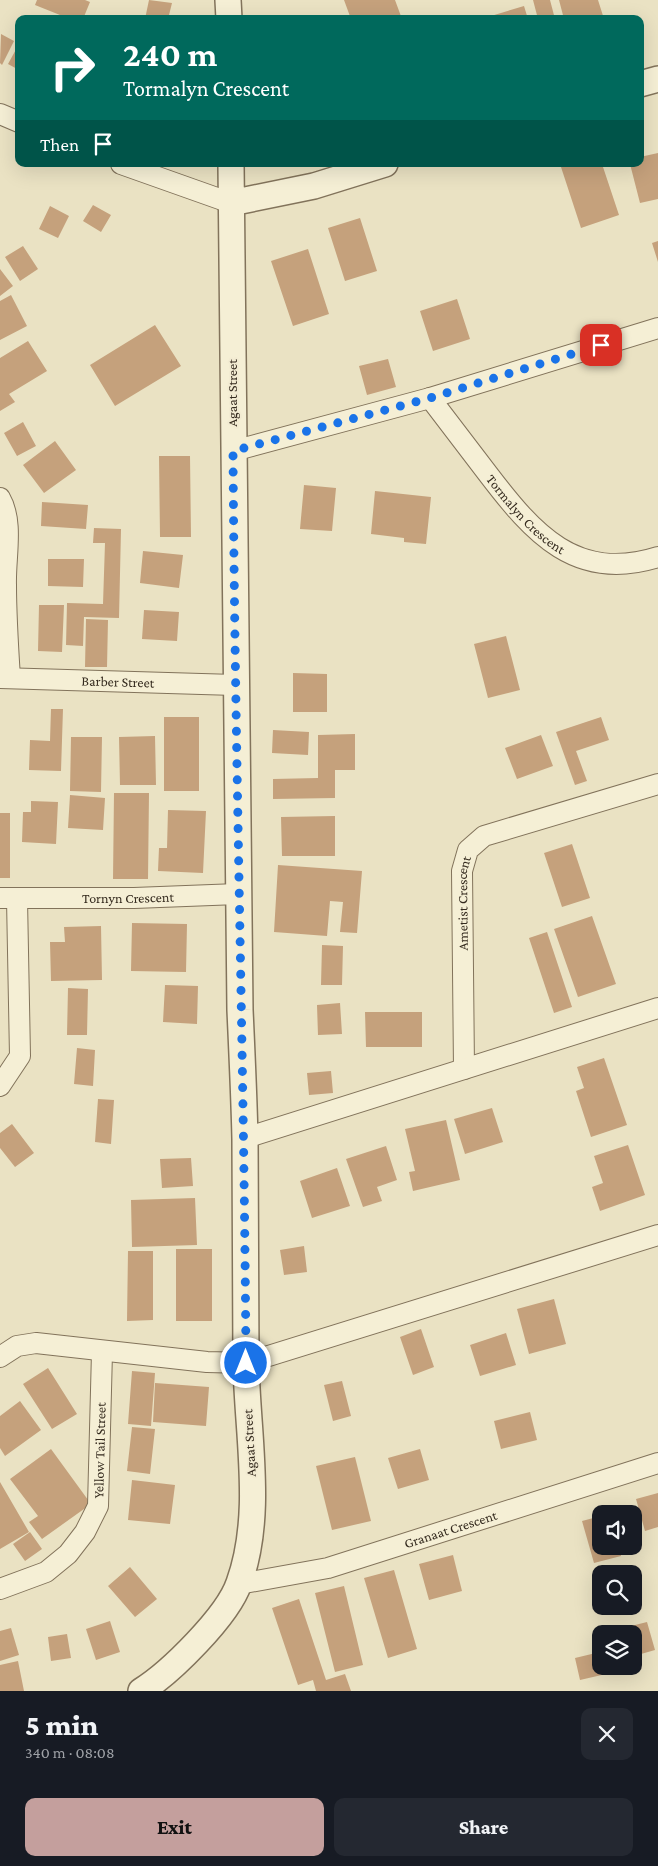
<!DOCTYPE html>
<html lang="en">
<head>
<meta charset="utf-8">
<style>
	body { margin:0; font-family:"Crimson Pro",serif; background:#242831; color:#f1f3f6; height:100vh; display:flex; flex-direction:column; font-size:19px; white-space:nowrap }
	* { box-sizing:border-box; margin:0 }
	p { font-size:16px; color:#9ea1a6 }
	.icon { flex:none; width:28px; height:28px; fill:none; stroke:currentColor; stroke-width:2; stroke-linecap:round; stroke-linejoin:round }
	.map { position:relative; height:1691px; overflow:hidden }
	.panel { display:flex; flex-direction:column; background:#171b24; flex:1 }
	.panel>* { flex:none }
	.top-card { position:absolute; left:15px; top:15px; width:629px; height:152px; border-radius:10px; box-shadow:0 5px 20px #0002; background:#00695c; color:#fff; overflow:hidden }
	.tools { position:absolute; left:592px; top:1505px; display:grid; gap:10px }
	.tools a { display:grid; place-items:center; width:50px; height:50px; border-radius:10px; background:#171b24; box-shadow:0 5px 20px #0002; font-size:25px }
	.pin { position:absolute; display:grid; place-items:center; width:42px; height:42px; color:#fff; margin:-21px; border-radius:10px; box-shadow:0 2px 8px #0006 }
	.me { position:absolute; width:55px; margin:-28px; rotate:0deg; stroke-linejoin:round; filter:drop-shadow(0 0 4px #0008) }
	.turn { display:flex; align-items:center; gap:18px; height:105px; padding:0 25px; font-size:22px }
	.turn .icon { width:65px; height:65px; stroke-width:2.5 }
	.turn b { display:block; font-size:35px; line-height:42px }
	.then { display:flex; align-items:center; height:48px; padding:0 25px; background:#0003; gap:10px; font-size:19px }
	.round { display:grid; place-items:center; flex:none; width:52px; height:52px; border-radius:10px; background:#242831 }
	.overview { display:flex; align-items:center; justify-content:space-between; height:85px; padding:0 25px }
	h1 { font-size:30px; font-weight:800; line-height:38px }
	.primary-button { display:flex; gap:10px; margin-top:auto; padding:10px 25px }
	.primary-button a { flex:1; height:58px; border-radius:10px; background:#c49f9d; color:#111; font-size:20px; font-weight:800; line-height:58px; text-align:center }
	.primary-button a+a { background:#242831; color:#f1f3f6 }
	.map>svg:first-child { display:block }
	.building { fill:#c5a17c }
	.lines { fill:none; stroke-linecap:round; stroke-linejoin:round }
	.minor-casing { stroke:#82735b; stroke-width:22 }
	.tertiary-casing { stroke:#82735b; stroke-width:28 }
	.minor { stroke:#f5efd5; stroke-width:20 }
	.tertiary { stroke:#f5efd5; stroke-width:25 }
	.route { stroke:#1a73e8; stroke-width:9; stroke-dasharray:0 16.2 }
	.labels { text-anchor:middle; stroke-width:4; stroke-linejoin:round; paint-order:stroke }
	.street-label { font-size:14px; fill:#342a1e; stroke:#f2ebd2 }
</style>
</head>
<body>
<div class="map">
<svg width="658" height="1691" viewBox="0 0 658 1691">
	<rect width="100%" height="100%" fill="#eae2c3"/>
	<path class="building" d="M37 0H85L90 2 83 19H70L35 5Z
		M149 0 172 3 168 19H145Z
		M344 0H395L402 19H351Z
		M533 0H550L555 19H538Z
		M559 0H598L604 19H564Z
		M524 6 528 19H492L491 16Z
		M1 34 14 41 2 65 0 63Z
		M19 44V70L8 64Z
		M658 153V199L640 203 630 164H640V157Z
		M560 164H602L619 215 581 228Z
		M93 205 111 215 101 232 83 221Z
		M50 206 69 216 58 238 39 229Z
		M360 218 377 271 345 281 328 228Z
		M658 241V262L652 243Z
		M23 246 38 269 20 281 5 257Z
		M308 249 329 314 293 326 271 261Z
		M0 269 13 286 0 296Z
		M11 295 27 326 0 340V301Z
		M457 299 470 339 433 351 420 311Z
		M155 325 181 366 115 406 90 365Z
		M28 341 47 371 9 394 15 402 0 411V358Z
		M388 359 396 387 367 395 359 366Z
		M23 422 36 446 17 456 4 433Z
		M55 441 76 470 44 493 23 465Z
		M159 456H190L191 537H160Z
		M304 485 336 488 332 531 300 529Z
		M375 491 431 497 426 544 404 542V538L371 534Z
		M42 502 88 505 86 529 41 526Z
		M94 528 121 529 119 618 84 617 83 646 66 645 67 603 103 604 105 543H93Z
		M143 551 183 555 179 588 140 583Z
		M48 559H84L83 587 48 586Z
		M39 605H64L62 652 38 651Z
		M144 610 179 612 177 641 142 639Z
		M86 619 108 620 107 667H85Z
		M506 636 520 690 488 698 474 644Z
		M293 673 327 674V712H293Z
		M51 709H63L61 771 29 770 30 740 50 741Z
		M164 717H199V791H164Z
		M601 717 609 740 576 751 587 781 575 785 556 732Z
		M273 730 309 732 308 755 272 753Z
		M355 734V770H335V798L273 799V779L318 778V735Z
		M541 735 553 766 517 779 505 748Z
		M155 736 156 785H120L119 737Z
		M71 737H102L101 792 70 791Z
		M114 793H149L148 879H113Z
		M70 795 105 798 103 830 68 828Z
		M31 801 58 802 56 844 22 842 23 812H31Z
		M168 810 206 811 203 873 158 871 159 848H167Z
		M0 813H10V878H0Z
		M335 816V856H282L281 817Z
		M572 844 590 898 562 907 544 853Z
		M278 865 362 871 357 933 340 932 343 902 330 901 327 936 274 932Z
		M592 916 616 984 578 997 554 929Z
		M132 923 187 924 186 972 131 971Z
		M101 926 102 980 51 981 50 942H65L64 927Z
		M547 932 572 1007 554 1013 529 938Z
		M322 945 343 946 342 985H321Z
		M165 985 198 986 197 1024 163 1022Z
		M68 988 88 989 87 1035H67Z
		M340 1003 342 1034 318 1035 317 1005Z
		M365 1012H422V1047H366Z
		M77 1048 95 1050 93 1086 74 1084Z
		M604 1058 627 1125 591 1137 576 1091 584 1088 577 1067Z
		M331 1071 333 1093 309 1095 307 1073Z
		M98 1099 114 1100 111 1144 95 1142Z
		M492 1108 503 1142 465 1154 454 1119Z
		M446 1120 460 1180 413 1191 409 1172 415 1171 405 1129Z
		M12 1124 34 1153 15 1167 0 1148V1133Z
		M628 1145 645 1195 600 1211 592 1187 603 1183 594 1156Z
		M386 1146 397 1180 377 1187 382 1201 363 1207 346 1159Z
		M191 1158 193 1186 162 1188 160 1159Z
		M337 1168 350 1206 312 1218 300 1181Z
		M195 1198 197 1245 132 1247 131 1200Z
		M304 1246 307 1272 284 1275 280 1250Z
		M176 1249H212V1321H176Z
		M128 1251H153V1320L127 1321Z
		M554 1299 566 1344 529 1354 517 1309Z
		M421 1329 434 1367 413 1375 400 1337Z
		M506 1333 516 1365 480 1376 470 1345Z
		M48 1368 77 1414 52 1429 23 1384Z
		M132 1371 155 1373 151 1426 128 1424Z
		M342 1381 351 1416 333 1421 324 1385Z
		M155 1383 209 1387 206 1426 153 1422Z
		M20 1401 41 1430 5 1456 0 1448V1416Z
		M530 1412 537 1440 501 1449 494 1421Z
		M132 1427 155 1429 150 1474 127 1471Z
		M51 1449 91 1504 42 1539 29 1522 38 1516 10 1479Z
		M420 1449 429 1480 398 1489 388 1458Z
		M355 1457 371 1521 332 1530 316 1466Z
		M132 1480 175 1485 170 1524 128 1520Z
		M0 1482 29 1532 0 1549Z
		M658 1493V1527L645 1531 636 1499Z
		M601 1516V1546H619L621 1556 594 1563 582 1521Z
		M30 1532 42 1549 25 1561 13 1544Z
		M453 1555 462 1591 429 1600 419 1564Z
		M130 1567 157 1599 135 1617 108 1586Z
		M394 1570 417 1649 388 1658 364 1578Z
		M344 1586 363 1665 335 1672 315 1593Z
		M299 1599 326 1680 345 1674 351 1691H316L313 1680 298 1685 272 1608Z
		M110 1621 120 1652 96 1660 86 1629Z
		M647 1622 655 1650 634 1656V1634H620L619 1629Z
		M11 1628 19 1655 0 1661V1631Z
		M67 1634 71 1658 51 1661 48 1637Z
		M600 1652 601 1666H604L606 1674 580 1680 575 1658Z
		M18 1661 24 1691H0V1665Z"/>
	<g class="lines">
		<defs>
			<g id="minor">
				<path d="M0 114 19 122"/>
				<path d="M121 164 231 203"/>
				<path id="s1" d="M430 398C449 423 469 449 488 474 533 533 576 583 658 557"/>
				<path d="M233 451 430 398 658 328"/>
				<path d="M0 498C14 522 5 558 6 585 6 616 8 647 10 678"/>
				<path id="s2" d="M0 678 235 685"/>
				<path id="s3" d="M0 898H134L238 894"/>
				<path id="s4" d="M464 1069 462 871 468 850 484 836 658 784"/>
				<path d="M0 1086 20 1056 17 899"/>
				<path d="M245 1138 658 1008"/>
				<path d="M0 1357 17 1346 36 1343 207 1362 246 1363 658 1235"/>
				<path id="s5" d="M239 1584 328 1568 658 1463"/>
				<path id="s6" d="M0 1589 46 1572 68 1554 85 1532 98 1506 102 1352"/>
			</g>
			<path id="tertiary" d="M228 0 229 19
				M640 84 658 79
				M231 203 314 186 385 164
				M141 1691C170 1673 228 1616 239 1583 264 1514 247 1434 246 1362 245 1288 246 1213 245 1139 244 1096 242 1053 240 1010L231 164"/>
		</defs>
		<use href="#minor" class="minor-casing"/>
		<use href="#tertiary" class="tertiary-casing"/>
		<use href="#minor" class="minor"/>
		<use href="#tertiary" class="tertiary"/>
	</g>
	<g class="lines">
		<path class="route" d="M246 1363C244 1059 235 755 233 451L430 398 601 345"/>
	</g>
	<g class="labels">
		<g class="street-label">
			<text transform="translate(232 393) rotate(-90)" y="5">Agaat Street</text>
			<text dy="5" stroke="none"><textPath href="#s1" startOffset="151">Tormalyn Crescent</textPath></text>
			<text dy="5" stroke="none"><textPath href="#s2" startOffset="118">Barber Street</textPath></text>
			<text dy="5" stroke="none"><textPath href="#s3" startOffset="128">Tornyn Crescent</textPath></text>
			<text dy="5" stroke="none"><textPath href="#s4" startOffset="166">Ametist Crescent</textPath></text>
			<text transform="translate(249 1443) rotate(-93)" y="5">Agaat Street</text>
			<text dy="5" stroke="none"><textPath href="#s6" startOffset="190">Yellow Tail Street</textPath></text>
			<text dy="5" stroke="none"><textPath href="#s5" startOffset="219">Granaat Crescent</textPath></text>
		</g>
	</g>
</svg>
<div class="tools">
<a><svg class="icon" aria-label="sound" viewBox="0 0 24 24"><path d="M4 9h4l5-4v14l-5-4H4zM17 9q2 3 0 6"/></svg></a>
<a><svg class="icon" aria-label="search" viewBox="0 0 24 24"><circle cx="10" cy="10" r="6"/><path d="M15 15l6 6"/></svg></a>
<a><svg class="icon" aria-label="layers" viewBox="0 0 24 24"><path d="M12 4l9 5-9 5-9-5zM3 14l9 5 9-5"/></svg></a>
</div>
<div class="pin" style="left:601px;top:345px;background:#d93025"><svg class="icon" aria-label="arrive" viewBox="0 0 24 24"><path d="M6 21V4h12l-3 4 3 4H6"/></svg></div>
<svg class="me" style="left:246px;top:1363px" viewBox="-20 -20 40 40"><circle r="17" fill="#1a73e8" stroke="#fff" stroke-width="3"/><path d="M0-11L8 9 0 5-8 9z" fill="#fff"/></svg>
<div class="top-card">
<div class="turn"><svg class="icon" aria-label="right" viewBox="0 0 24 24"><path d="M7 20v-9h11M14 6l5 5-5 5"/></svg><div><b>240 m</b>Tormalyn Crescent</div></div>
<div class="then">Then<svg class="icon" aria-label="arrive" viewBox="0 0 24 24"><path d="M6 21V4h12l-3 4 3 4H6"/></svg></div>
</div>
</div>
<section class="panel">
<div class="overview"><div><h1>5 min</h1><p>340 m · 08:08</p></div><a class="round"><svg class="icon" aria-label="close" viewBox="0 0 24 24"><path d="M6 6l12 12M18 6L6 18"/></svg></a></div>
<div class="primary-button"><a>Exit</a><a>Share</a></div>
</section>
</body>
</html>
